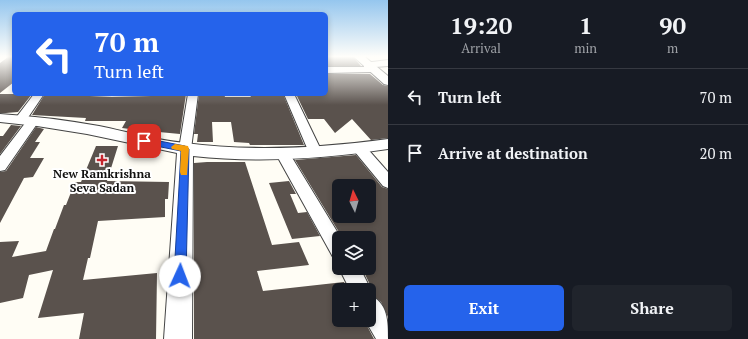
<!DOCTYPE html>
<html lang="en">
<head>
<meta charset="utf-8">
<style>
	body { margin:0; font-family:"PT Serif",serif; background:#20242c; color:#f1f3f6; height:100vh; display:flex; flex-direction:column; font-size:15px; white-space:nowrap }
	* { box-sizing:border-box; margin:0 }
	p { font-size:13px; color:#9ea1a6 }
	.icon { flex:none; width:22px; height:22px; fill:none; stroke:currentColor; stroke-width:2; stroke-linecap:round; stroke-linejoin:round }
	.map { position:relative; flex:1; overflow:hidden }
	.details { display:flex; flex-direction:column; background:#171b24; width:360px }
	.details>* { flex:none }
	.hud { position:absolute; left:12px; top:12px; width:316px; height:84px; border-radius:6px; box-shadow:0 2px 6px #0003; background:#2563eb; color:#fff; overflow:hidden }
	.needle { width:26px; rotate:355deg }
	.fabs { position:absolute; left:332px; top:179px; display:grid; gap:8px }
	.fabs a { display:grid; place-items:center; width:44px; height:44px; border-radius:6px; background:#171b24; box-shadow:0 2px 6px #0003; font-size:20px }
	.pin { position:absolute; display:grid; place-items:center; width:34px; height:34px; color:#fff; margin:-17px; border-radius:8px; box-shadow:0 2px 6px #0006 }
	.me { position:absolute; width:44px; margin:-22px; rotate:2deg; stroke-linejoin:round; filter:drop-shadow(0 0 3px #0008) }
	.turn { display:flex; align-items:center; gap:14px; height:84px; padding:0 16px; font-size:18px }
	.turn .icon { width:52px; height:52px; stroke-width:2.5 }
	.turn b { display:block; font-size:28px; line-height:34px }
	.eta { display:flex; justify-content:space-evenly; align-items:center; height:68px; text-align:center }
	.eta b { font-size:24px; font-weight:600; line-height:28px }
	.button { display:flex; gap:8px; margin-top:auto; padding:8px 16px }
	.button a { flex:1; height:46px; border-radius:6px; background:#2563eb; color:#fff; font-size:16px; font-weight:600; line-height:46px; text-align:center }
	.button a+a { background:#20242c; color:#f1f3f6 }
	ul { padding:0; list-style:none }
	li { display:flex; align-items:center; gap:12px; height:56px; padding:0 16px; border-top:1px solid #363941 }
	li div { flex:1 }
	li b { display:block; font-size:15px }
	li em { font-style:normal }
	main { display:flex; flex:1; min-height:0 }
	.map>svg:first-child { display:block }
	.building { fill:#5a524d; fill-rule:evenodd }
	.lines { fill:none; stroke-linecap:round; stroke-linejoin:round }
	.minor-casing { stroke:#444; stroke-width:2 }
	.tertiary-casing { stroke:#444; stroke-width:2 }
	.minor { fill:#fff; fill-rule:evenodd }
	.tertiary { fill:#fff; fill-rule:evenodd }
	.route { fill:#2563eb; stroke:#184099 }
	.slow { fill:#f59e0b }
	.poi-dot { fill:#c4262e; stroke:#fff; stroke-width:1.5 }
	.labels { text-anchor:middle; stroke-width:4; stroke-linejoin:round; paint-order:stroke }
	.poi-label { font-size:12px; font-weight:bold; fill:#111; stroke:#fff }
</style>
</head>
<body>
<main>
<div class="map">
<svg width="388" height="339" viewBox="0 0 388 339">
	<rect width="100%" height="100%" fill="#fffdf5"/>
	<path class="building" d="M8 57H14V82L0 93V63Z
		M326 57H353L361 66H326Z
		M326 74H370L383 85 388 86V138L371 140 352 119 335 133 324 119H308L296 94H326Z
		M0 94H32L18 112 6 113H0Z
		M45 94 112 97 151 96 152 94H186L180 134 159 132 160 128H138L137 130 122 128 126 121H85L86 118 32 115Z
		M199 94H224L225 97H251L249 94H283L304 145H250L249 143 234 142 231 122H212L213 142H197L198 134H194Z
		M11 125 21 126 0 154V136H3Z
		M36 127 44 129 35 142H40L30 158H44L33 177 24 178 0 223V172L6 171Z
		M96 146H118L107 181 169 182 168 199H165V217L98 221 90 258H88L83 280 157 273 156 339H79L84 313 38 318 53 270 29 275 23 298 0 303V242L19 241 12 257 46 251 54 229H55L64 205H66L75 182H81Z
		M356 155 382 187 388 189V317L381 302 371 294 372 289 362 268H369V232L342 237 295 160ZM339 186H369V216H339Z
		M207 162H245L272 245 299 242 309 265 257 271 263 291 344 282 348 290H339V320H364L374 339H194V163Z
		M289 181 296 194H290L298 213 307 212 320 236 292 239 269 183Z"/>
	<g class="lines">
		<defs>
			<path id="minor" d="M388 60V66L375 67 377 69 373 72 326 73V67H364V63Z
				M34 94H44L25 122H17L15 119Z
				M188 94H198L191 149 190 152 185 154 180 152 179 149Z
				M284 94H294L322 152 320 155 315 157 310 155Z
				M33 117 37 118 39 121 5 170 0 171V156L29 118Z
				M360 144 365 146 388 172V188L383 186 355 152 354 149 355 146Z
				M283 149 288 151 341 238H339V260L333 257 276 154 278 151Z
				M339 268H360L371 290 369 295C388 302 388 322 388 339H376L365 320H369V290H350Z"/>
			<path id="tertiary" d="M354 57H365L388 76V85L384 84Z
				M0 114C33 116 66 120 99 126 128 132 156 140 185 143 253 152 321 148 388 139V149C323 159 258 163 193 156L192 339H164L177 153 87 134 37 126 0 122Z"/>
		</defs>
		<use href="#minor" class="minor-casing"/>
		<use href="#tertiary" class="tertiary-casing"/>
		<use href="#minor" class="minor"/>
		<use href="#tertiary" class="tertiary"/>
	</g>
	<linearGradient id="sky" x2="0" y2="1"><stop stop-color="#95c6ee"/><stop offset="0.54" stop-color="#fffefa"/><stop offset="1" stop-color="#fffefa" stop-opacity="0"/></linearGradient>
	<rect width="388" height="105" fill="url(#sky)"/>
	<path class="route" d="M144 138 185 146 189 149 186 276 185 280 180 282 176 280 174 276 181 151 141 143 140 141Z"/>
	<path class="slow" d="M175 144 188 146 189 149 187 175H181L180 172 181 151 172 149 171 147Z"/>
	<path class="poi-dot" d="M100 154h4v4h4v4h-4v4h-4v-4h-4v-4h4z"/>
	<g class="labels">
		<g class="poi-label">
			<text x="102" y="178">New Ramkrishna<tspan x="102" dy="14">Seva Sadan</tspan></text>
		</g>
	</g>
</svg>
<div class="fabs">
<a><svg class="needle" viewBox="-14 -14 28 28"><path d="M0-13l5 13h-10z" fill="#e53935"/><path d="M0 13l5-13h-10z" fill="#9ea1a6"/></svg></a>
<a><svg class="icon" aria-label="layers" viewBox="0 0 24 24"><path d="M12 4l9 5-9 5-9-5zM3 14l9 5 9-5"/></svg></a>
<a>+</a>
</div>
<div class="pin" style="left:144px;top:141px;background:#d93025"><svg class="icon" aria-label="arrive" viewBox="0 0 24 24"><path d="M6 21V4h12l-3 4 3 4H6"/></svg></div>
<svg class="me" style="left:180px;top:276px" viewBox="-20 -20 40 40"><circle r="19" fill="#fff"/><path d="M0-13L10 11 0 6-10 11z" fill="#2563eb"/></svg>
<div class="hud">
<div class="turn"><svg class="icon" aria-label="left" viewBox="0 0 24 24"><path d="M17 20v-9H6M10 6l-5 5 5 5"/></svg><div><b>70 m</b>Turn left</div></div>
</div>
</div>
<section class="details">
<div class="eta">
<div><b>19:20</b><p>Arrival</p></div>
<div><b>1</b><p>min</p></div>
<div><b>90</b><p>m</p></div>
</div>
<ul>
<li><svg class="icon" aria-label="left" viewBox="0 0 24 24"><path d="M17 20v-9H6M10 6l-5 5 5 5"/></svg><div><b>Turn left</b></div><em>70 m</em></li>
<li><svg class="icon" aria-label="arrive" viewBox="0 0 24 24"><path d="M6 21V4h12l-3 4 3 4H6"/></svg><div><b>Arrive at destination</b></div><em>20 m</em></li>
</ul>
<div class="button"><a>Exit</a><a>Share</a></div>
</section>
</main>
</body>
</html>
